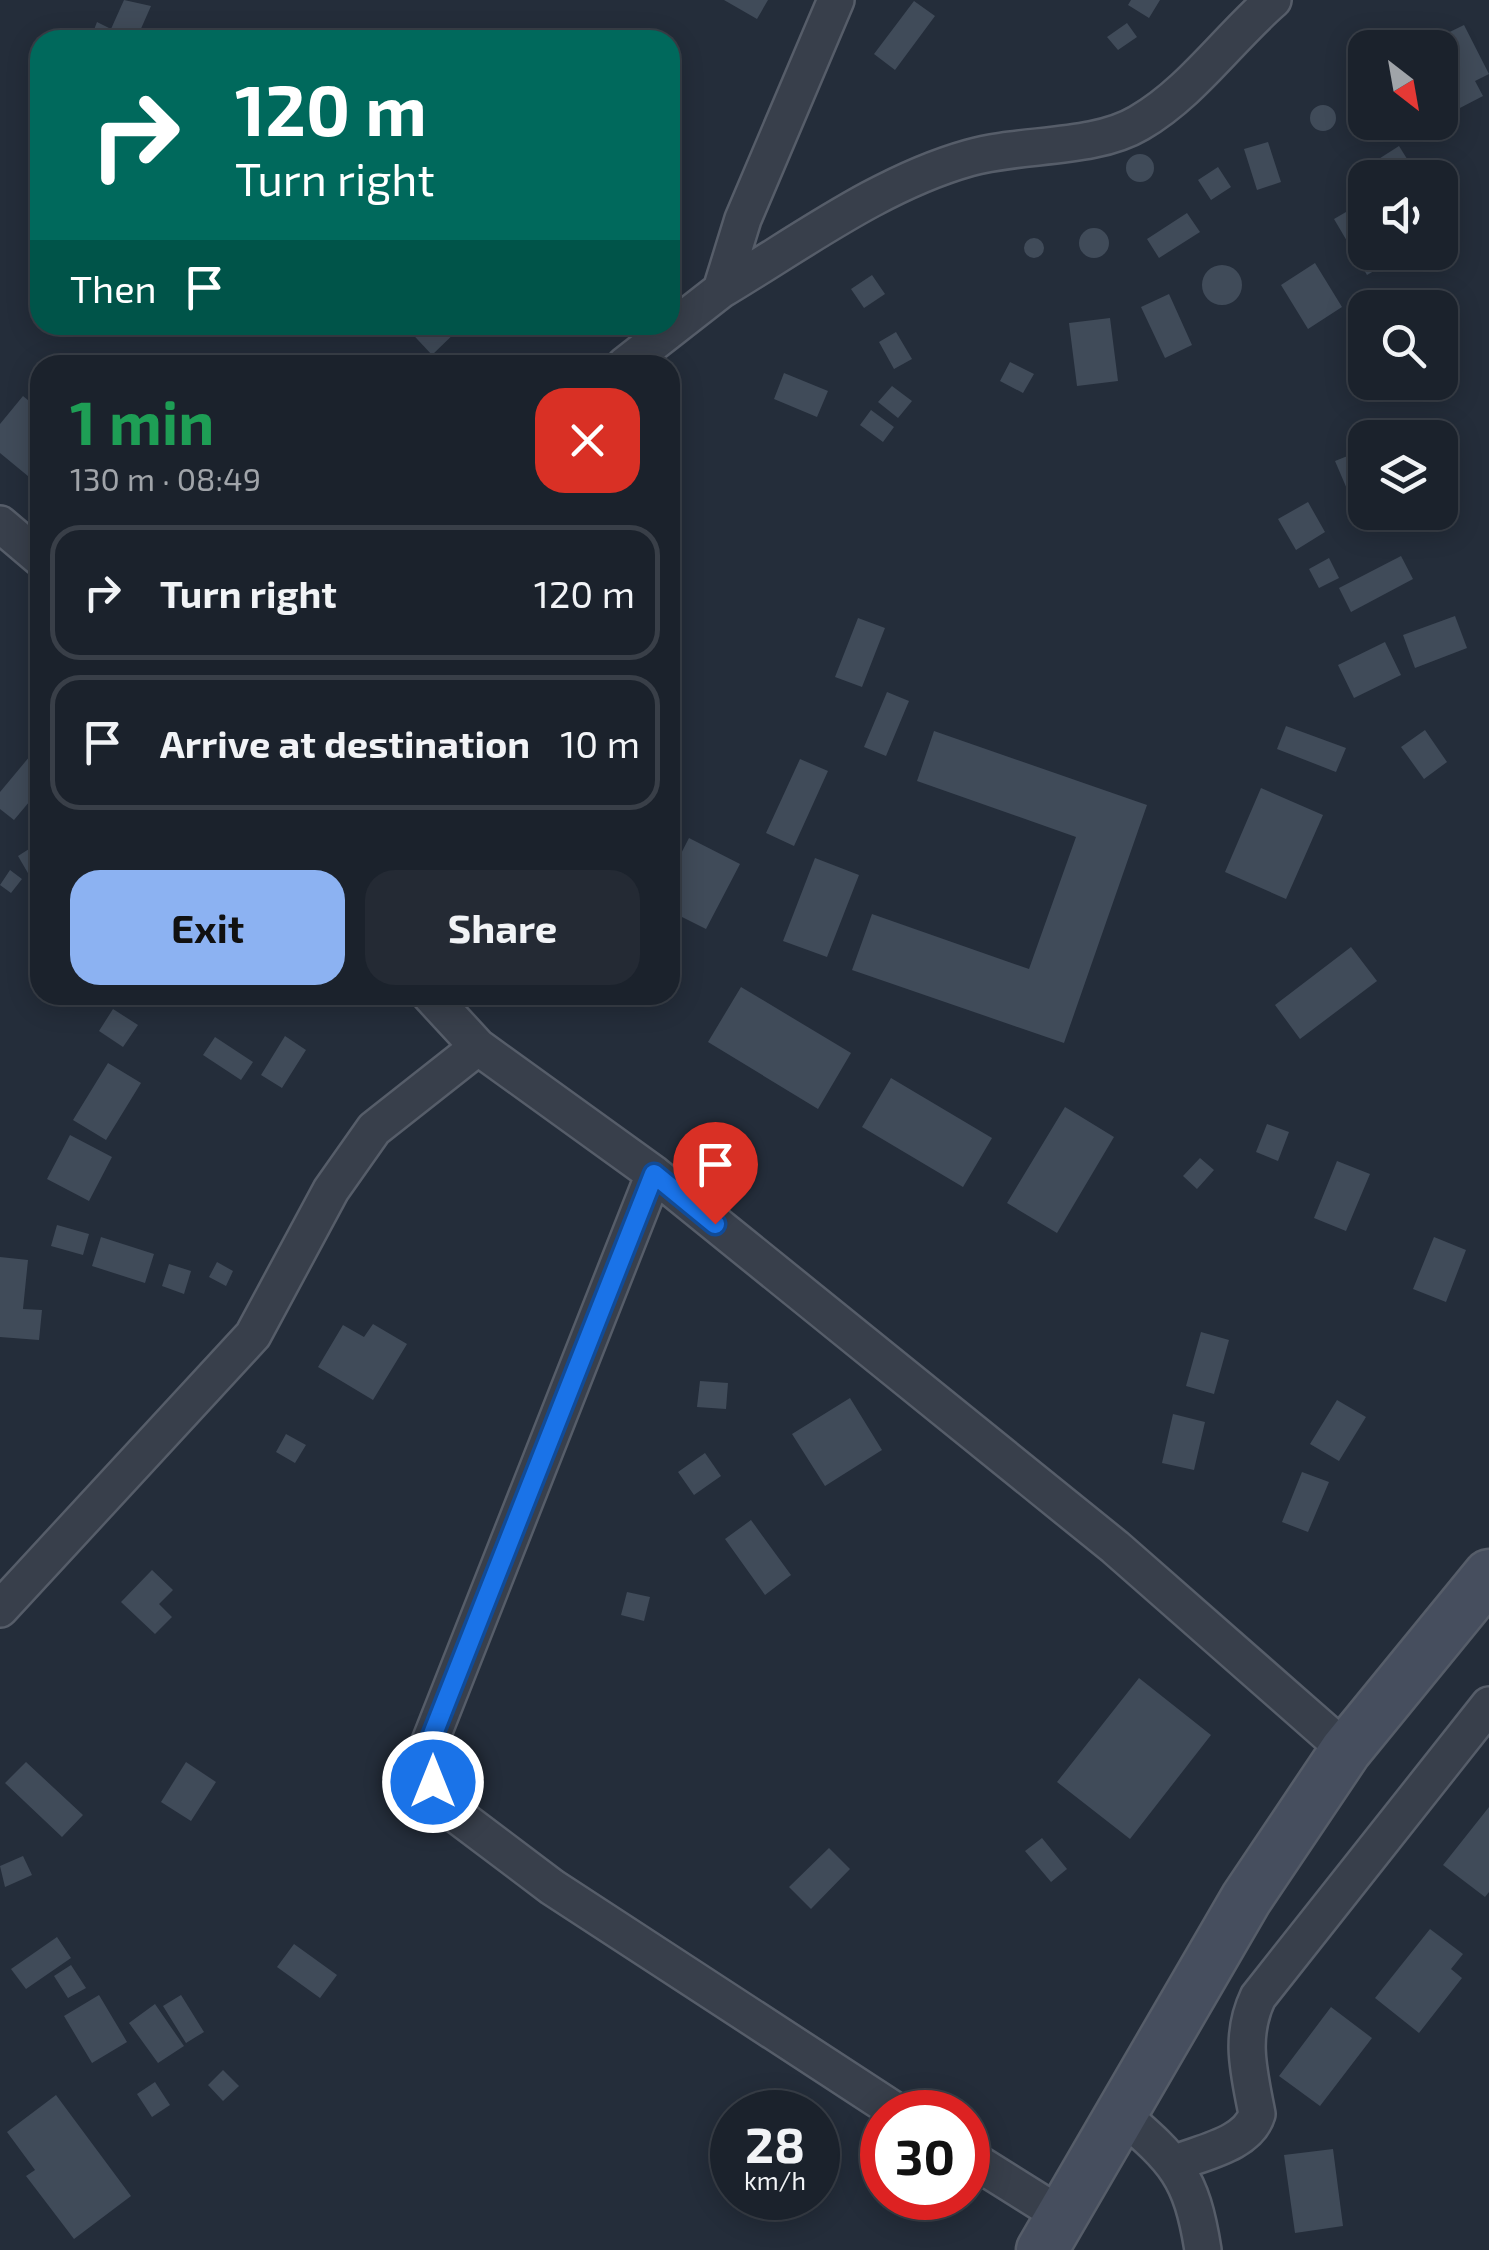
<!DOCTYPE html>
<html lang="en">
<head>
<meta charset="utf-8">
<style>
	body { margin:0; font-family:"Exo 2",sans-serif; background:#242a34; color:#f1f3f6; height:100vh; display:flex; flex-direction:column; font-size:38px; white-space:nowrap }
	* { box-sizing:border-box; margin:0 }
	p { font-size:32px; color:#a0a4a9 }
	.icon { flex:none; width:55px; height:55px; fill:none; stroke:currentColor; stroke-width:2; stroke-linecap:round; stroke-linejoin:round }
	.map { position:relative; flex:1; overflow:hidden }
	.drawer { position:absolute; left:30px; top:355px; width:650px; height:650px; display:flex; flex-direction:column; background:#1b222c; border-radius:30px; box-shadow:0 5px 25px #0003,0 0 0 2px #393f48 }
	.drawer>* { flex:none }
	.guide { position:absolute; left:30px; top:30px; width:650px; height:305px; border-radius:30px; box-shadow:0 5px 25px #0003,0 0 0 2px #393f48; background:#00695c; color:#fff; overflow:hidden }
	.needle { width:65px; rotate:149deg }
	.tools { position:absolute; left:1348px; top:30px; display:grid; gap:20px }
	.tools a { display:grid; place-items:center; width:110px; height:110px; border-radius:20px; background:#1b222c; box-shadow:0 5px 25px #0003,0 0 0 2px #393f48; font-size:50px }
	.speed { position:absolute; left:710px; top:2090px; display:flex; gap:20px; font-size:50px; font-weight:700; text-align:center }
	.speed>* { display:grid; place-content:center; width:130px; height:130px; border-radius:50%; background:#1b222c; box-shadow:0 5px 25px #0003,0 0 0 2px #393f48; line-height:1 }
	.speed small { font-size:25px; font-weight:400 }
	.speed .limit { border:15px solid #d22; background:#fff; color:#111 }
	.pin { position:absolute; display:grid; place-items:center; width:85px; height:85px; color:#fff; margin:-102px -42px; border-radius:50% 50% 50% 0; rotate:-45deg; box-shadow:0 0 10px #0007 }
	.pin .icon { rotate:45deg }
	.me { position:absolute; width:110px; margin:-55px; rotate:0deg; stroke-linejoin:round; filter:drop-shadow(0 0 8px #0008) }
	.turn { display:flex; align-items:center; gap:35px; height:210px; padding:0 40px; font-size:45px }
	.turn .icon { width:130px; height:130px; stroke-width:2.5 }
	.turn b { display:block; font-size:70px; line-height:85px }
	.then { display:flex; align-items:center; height:95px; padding:0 40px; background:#0003; gap:20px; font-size:38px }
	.round { display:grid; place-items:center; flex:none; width:105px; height:105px; border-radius:30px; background:#242a34 }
	.head { display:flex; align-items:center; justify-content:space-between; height:170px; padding:0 40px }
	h1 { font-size:60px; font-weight:700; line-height:75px; color:#1e9e55 }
	.action { display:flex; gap:20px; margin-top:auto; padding:20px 40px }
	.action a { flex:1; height:115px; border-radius:30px; background:#8cb2f2; color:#111; font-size:40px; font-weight:700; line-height:115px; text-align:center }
	.action a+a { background:#242a34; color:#f1f3f6 }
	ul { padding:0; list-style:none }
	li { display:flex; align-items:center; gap:30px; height:135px; margin:0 20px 15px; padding:0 20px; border:5px solid #393f48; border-radius:30px }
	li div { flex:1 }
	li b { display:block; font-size:38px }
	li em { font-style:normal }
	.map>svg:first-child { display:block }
	.building { fill:#404b59 }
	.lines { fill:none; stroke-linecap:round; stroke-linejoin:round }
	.street-casing { stroke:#565d69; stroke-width:40 }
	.secondary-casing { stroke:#565d69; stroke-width:55 }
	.street { stroke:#383f4b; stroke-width:35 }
	.secondary { stroke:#464e5e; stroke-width:50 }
	.route-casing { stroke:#114b97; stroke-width:25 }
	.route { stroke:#1a73e8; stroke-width:18 }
</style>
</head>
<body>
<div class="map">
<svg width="1489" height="2250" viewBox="0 0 1489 2250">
	<rect width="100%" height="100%" fill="#242d3a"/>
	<path class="building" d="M124 0 151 6 136 40H90L97 22 111 29Z
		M724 0H768L757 19Z
		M1131 0H1160L1149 18 1128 5Z
		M914 1 935 16 895 70 874 54Z
		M1127 23 1137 37 1118 50 1107 37Z
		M1464 25 1489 74 1475 81 1483 96 1458 109 1440 73V48L1425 44Z
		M1310 118a13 13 0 1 1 26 0a13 13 0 1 1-26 0Z
		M1268 142 1281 182 1257 190 1244 149Z
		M1399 146 1419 178H1384L1374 162Z
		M1126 168a14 14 0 1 1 28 0a14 14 0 1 1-28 0Z
		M1218 167 1231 187 1211 200 1198 180Z
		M1358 205 1365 216V252H1387L1391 261 1367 275 1334 219Z
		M1187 213 1200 232 1159 258 1147 239Z
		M1079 243a15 15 0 1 1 30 0a15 15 0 1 1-30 0Z
		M1024 248a10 10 0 1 1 20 0a10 10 0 1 1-20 0Z
		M1315 263 1342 307 1308 329 1281 285Z
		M1202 285a20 20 0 1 1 40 0a20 20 0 1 1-40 0Z
		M872 275 885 294 864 308 851 289Z
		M1169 294 1192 345 1165 358 1141 307Z
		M1110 318 1118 381 1077 386 1069 323Z
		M404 325H463L432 355Z
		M896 332 912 359 894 369 879 342Z
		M1010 362 1034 374 1023 393 1000 381Z
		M784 373 828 391 817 417 774 399Z
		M892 386 912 401 898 418 878 402Z
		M23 396 40 410V486L0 453V424Z
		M871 410 894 427 883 442 860 425Z
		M1365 449V507L1356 510 1335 461Z
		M1308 502 1325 532 1296 550 1278 519Z
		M1401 556 1413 579 1351 612 1339 588Z
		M1329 558 1339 578 1319 588 1309 569Z
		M1455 616 1467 648 1415 668 1403 635Z
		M858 618 885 628 862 687 835 677Z
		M1385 642 1401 675 1354 698 1338 665Z
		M887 692 909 701 886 756 864 747Z
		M1286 726 1346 748 1336 772 1277 749Z
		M1425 730 1447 762 1424 779 1401 747Z
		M934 731 1147 805 1064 1043 852 970 872 914 1029 969 1076 837 917 781Z
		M40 744V789L14 820 0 809V792Z
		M800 759 828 771 794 846 766 833Z
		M1261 788 1323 815 1286 899 1225 872Z
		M689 838 740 864 706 929 670 911V875Z
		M40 842V875L32 880 18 856Z
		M815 858 859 875 827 957 783 941Z
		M10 870 22 879 11 893 0 885Z
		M1351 947 1377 981 1300 1039 1275 1005Z
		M741 987 851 1053 818 1109 708 1042Z
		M113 1009 138 1025 123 1047 99 1031Z
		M285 1036 306 1050 282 1088 261 1075Z
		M215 1037 253 1062 241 1080 203 1055Z
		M108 1063 141 1083 106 1140 73 1120Z
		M891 1078 992 1138 963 1187 862 1127Z
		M1065 1107 1114 1137 1057 1233 1007 1203Z
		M1267 1124 1289 1132 1278 1161 1256 1152Z
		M70 1135 112 1157 89 1201 47 1179Z
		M1200 1158 1214 1170 1197 1189 1183 1176Z
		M1337 1161 1370 1174 1346 1231 1314 1218Z
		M57 1225 89 1234 83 1255 51 1246Z
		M101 1237 154 1254 145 1283 92 1266Z
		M1434 1237 1466 1250 1446 1302 1413 1289Z
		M0 1257 28 1260 23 1309 42 1310 39 1340 0 1337Z
		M217 1262 233 1271 226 1286 209 1277Z
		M169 1264 191 1271 184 1294 162 1286Z
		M373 1324 407 1344 373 1400 318 1367 343 1325 364 1337Z
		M1201 1332 1229 1340 1214 1394 1186 1386Z
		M700 1381 728 1383 726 1409 697 1407Z
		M850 1398 882 1450 825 1486 792 1434Z
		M1337 1400 1366 1417 1339 1461 1310 1444Z
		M1173 1414 1205 1422 1194 1470 1162 1463Z
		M286 1434 306 1445 295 1463 276 1452Z
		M705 1453 721 1476 694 1495 678 1472Z
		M1302 1472 1329 1482 1308 1532 1282 1522Z
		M751 1520 791 1575 765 1595 725 1539Z
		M152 1570 173 1590 159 1604 172 1617 155 1634 121 1602Z
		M627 1592 650 1597 644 1621 621 1615Z
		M1139 1678 1211 1735 1130 1839 1057 1782Z
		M26 1762 83 1815 62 1837 5 1783Z
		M186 1762 216 1782 191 1821 161 1802Z
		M1489 1807V1892L1485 1897 1443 1865Z
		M1042 1838 1067 1869 1051 1882 1025 1851Z
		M829 1848 850 1869 811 1909 789 1887Z
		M23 1856 32 1875 5 1887 0 1866Z
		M1430 1929 1463 1954 1451 1969 1462 1978 1419 2033 1375 1998Z
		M57 1937 71 1958 26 1989 11 1969Z
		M294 1944 337 1975 320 1998 277 1967Z
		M71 1965 86 1988 68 1998 54 1976Z
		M99 1995 127 2042 92 2063 64 2016Z
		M181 1995 204 2032 186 2043 163 2006Z
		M155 2004 184 2046 158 2063 129 2023Z
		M1331 2007 1372 2038 1320 2106 1279 2076Z
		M223 2070 239 2086 223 2101 208 2085Z
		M155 2082 170 2105 152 2117 137 2094Z
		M56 2095 131 2196 74 2239 26 2176 35 2170 7 2132Z
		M1333 2149 1343 2226 1295 2233 1284 2155Z"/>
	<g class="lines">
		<defs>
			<path id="street" d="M721 290C800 243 880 183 969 158 1020 143 1094 150 1139 123 1191 93 1228 39 1273 0
				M625 365 721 290 743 219 836 0
				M0 524 40 558
				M430 995 478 1047 654 1174 1115 1547 1346 1750
				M654 1174 429 1744 433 1782 450 1810 552 1887 897 2112
				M0 1609 253 1335 331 1190 374 1129 478 1047
				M1119 2112C1175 2161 1191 2174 1203 2250
				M968 2157 1062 2216
				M1176 2163C1203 2152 1248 2144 1257 2114 1249 2072 1239 2037 1258 1997L1489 1705"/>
			<path id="secondary" d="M1042 2250 1246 1899 1346 1750 1489 1575"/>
		</defs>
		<use href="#street" class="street-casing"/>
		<use href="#secondary" class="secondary-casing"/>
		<use href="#street" class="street"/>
		<use href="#secondary" class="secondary"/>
	</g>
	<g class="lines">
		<defs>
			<path id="route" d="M433 1782 429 1744 654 1174 715 1224"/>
		</defs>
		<use href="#route" class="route-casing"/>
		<use href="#route" class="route"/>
	</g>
</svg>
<div class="tools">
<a><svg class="needle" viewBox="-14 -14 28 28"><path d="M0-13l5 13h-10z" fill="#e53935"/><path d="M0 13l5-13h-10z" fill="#a0a4a9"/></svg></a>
<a><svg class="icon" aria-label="sound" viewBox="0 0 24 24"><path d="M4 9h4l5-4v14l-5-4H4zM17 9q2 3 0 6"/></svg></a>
<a><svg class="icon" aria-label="search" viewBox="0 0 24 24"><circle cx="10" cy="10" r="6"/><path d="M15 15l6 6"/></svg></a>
<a><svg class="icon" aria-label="layers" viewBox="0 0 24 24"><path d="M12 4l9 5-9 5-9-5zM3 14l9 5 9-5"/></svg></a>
</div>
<div class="speed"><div>28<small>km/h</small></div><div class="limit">30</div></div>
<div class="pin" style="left:715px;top:1224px;background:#d93025"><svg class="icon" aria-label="arrive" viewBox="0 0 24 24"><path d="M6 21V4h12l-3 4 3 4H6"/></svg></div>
<svg class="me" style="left:433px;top:1782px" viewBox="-20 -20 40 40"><circle r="17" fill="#1a73e8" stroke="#fff" stroke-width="3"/><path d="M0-11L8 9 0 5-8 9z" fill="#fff"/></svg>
<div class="guide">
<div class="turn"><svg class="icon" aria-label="right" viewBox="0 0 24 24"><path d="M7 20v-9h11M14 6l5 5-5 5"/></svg><div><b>120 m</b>Turn right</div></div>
<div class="then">Then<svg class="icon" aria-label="arrive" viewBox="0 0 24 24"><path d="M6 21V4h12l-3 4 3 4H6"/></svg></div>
</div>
<section class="drawer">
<div class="head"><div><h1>1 min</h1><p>130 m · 08:49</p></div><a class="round" style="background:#d93025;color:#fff"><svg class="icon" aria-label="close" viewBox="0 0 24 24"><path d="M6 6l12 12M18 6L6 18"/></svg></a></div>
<ul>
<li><svg class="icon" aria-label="right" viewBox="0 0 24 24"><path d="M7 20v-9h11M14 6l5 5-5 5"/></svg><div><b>Turn right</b></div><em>120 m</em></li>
<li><svg class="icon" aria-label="arrive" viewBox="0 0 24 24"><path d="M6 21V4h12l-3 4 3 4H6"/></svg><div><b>Arrive at destination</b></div><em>10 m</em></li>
</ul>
<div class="action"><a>Exit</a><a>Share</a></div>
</section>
</div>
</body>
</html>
